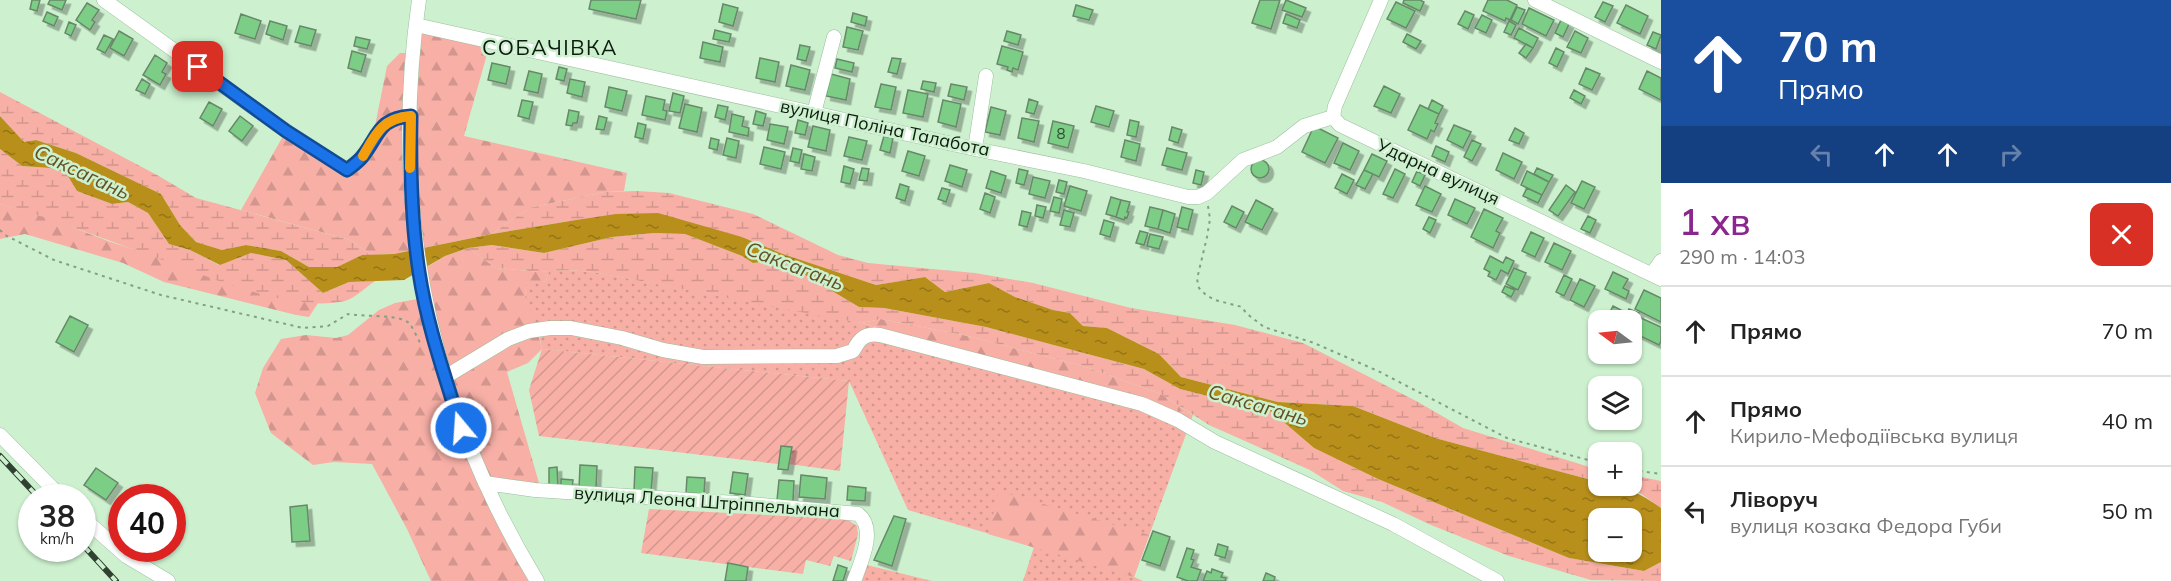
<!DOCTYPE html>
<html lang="uk">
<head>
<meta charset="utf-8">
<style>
	body { margin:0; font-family:Mulish,sans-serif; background:#f2f2f2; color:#222; height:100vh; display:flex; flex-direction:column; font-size:22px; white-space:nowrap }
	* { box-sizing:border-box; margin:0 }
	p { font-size:20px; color:#767676 }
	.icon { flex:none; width:33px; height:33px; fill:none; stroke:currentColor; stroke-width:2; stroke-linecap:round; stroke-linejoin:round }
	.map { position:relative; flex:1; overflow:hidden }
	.panel { display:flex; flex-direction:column; background:#fff; width:510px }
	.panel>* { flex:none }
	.banner { background:#1a4fa0; color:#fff; overflow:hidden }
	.needle { width:39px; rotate:285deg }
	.fabs { position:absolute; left:1588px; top:310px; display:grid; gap:12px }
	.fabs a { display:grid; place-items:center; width:54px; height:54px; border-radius:12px; background:#fff; box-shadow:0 2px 4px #0004; font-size:30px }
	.speed { position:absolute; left:18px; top:484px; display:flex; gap:12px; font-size:30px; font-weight:700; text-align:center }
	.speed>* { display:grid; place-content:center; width:78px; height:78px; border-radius:50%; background:#fff; box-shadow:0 2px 4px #0004; line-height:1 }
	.speed small { font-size:15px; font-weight:400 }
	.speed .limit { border:9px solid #d22; background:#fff; color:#111 }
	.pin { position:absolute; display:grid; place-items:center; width:51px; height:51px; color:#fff; margin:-26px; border-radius:12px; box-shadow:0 3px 9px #0006 }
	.me { position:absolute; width:66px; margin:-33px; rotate:342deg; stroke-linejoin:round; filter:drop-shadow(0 0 4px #0008) }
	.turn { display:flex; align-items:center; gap:21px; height:126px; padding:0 18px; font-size:27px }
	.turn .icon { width:78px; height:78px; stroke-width:2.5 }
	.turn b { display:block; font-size:42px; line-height:51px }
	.lanes { display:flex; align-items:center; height:57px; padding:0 18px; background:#0003; justify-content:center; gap:30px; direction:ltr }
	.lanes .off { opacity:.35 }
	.round { display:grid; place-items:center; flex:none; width:63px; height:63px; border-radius:12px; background:#f2f2f2 }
	.headline { display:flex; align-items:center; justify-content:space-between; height:102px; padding:0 18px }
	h1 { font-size:36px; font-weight:600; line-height:45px; color:#8a268d }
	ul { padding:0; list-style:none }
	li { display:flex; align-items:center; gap:18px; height:90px; padding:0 18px; border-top:2px solid #e0e0e0 }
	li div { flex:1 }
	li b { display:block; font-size:22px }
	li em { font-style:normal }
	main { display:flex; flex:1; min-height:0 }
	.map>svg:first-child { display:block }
	.grass { fill:url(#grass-dots) }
	.forest { fill:url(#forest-firs) }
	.wetland { fill:url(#wetland-marsh) }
	.garden { fill:url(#garden-furrows) }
	.water { fill:url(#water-ripples); fill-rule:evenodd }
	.building { fill:#7cce86; stroke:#678869; stroke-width:1.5; filter:url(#shadow) }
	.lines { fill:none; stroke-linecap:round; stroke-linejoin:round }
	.minor-casing { stroke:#9bbe9e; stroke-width:15 }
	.path { stroke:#839f85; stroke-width:2; stroke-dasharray:3 4.5; stroke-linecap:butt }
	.minor { stroke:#fff; stroke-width:14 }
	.rail-casing { stroke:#304131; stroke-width:6 }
	.rail { stroke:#cdf1cf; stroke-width:4; stroke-dasharray:11; stroke-linecap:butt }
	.route-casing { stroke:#114b97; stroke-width:15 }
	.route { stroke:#1a73e8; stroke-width:10 }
	.slow { stroke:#f59e0b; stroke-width:10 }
	.labels { text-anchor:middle; stroke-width:5; stroke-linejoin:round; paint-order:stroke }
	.number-label { font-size:15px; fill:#2a482d }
	.street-label { font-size:18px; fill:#0e1b0f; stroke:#cdf1cf }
	.water-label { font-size:20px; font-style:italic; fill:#635126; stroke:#cdf1cf }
	.quarter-label { font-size:21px; letter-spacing:1.5px; fill:#0e1b0f; stroke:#cdf1cf }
</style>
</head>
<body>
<main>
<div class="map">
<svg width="1661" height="581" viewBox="0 0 1661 581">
	<defs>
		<pattern id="grass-dots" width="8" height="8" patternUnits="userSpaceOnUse" patternTransform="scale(1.5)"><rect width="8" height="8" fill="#f7afa6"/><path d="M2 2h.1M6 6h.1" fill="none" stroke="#d3968e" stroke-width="1.8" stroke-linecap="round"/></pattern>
		<pattern id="forest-firs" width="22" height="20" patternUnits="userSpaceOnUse" patternTransform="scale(1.5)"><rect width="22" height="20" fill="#f7afa6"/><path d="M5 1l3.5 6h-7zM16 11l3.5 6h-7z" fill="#d3968e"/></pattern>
		<pattern id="wetland-marsh" width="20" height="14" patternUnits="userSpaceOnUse" patternTransform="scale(1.5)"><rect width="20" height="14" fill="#f7afa6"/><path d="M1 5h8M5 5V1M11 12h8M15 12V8" fill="none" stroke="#d3968e"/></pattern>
		<pattern id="garden-furrows" width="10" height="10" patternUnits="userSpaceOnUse" patternTransform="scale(1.5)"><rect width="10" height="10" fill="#f7afa6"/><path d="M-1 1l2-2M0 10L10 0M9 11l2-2" fill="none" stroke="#d3968e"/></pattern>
		<pattern id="water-ripples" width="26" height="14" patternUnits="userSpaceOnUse" patternTransform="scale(1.5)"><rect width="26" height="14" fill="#b88f1b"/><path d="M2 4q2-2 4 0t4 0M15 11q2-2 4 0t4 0" fill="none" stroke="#947416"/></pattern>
		<filter id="shadow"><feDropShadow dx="4.5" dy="4.5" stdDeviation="0" flood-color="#0004"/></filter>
	</defs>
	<rect width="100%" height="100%" fill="#cdf1cf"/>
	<path class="grass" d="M566 270 594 272 862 323 1193 415 1134 577 1143 581H1023L1034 547 908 510 849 381 542 349 538 330 525 300 526 284 546 281 549 271Z
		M867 565 932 581H862Z"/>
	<path class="forest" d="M416 25 491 40 464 136 627 173 624 191 604 192 529 208 492 234 394 254 372 255 350 240 241 210 286 131 347 170 372 141 387 66 400 53H412Z
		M0 204 44 216 108 241 278 297 318 303 309 317 296 315 164 282 123 263 25 234 0 239Z
		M468 248 496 268 540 272 549 271 546 281 526 285 525 300 533 314 542 349 528 363 507 372 541 490 486 483 537 581H431L407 529 372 464 334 462 313 465 271 433 255 393 263 368 281 339 306 335 336 338 348 335 379 310 395 303 423 298 419 272 445 256Z
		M881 319 968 336 1086 367 1161 394 1193 415 862 323Z
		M999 491 1149 535 1134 577 988 534Z"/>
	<path class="wetland" d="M0 92 157 175 196 198 350 240 372 255H362L337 267H309L281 251 246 245 222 250 196 242 180 225 161 194 76 153 36 140 24 142 0 116Z
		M0 149 22 166 50 168 66 173 77 191 112 204 128 202 148 213 169 244 190 250 219 265 251 253 286 260 323 293 349 282 375 281C366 287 355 298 345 301 291 313 210 277 160 259 107 240 54 219 0 204Z
		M637 191 669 193 753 214 838 255 868 263 975 273 1033 283 1131 308 1235 325 1303 343 1418 402 1463 428 1599 470V482L1435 438 1353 406 1278 402 1181 377 1159 354 1107 328 1083 326 1070 313 1053 310 1015 297 989 283 945 292 925 277 876 285 783 254 742 237 570 221 492 234 529 208 604 192Z
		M654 233 685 234 742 256 753 263 780 260 859 307 884 308 986 327 1144 369 1180 389 1272 412 1314 448 1378 479 1569 558 1644 571 1661 562V581L1591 580 1509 556 1431 525 1382 502 1343 491 1310 470 1209 425 1161 394 1086 367 968 336 881 319 862 323 826 317 594 272 566 270 540 272 496 268 468 248 492 245 544 253 612 237Z
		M1632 475 1661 481V508L1640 493 1615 486H1632Z"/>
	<path class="garden" d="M542 349 849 381 840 471 789 464 792 447 782 446 778 464 539 436 529 390Z
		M649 509 847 519 857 526 858 534 851 561 834 556 830 566 806 560 803 574 641 553Z"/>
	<path class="water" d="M0 116 24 142 36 140 76 153 161 194 180 225 196 242 222 250 246 245 281 251 309 267H337L362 255 394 254 492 234 570 221 616 214 658 213 742 237 783 254 876 285 925 277 945 292 989 283 1015 297 1053 310 1070 313 1083 326 1107 328 1159 354 1181 377 1278 402 1353 406 1435 438 1599 482V486C1626 486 1640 493 1661 508V562L1644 571 1569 558 1378 479 1314 448 1272 412 1180 389 1144 369 986 327 884 308 859 307 780 260 753 263 742 256 685 234 654 233 612 237 544 253 492 245 468 248 445 256 404 280 349 282 323 293 286 260 251 253 220 265 190 250 169 244 148 213 128 202 112 204 77 191 66 173 50 168 22 166 0 149ZM1599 519H1632V552H1599Z"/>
	<path class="building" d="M32 0H40L37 11 30 9Z
		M50 0H66L62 10 48 4Z
		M591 0H641L636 19 589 9Z
		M1260 0H1280L1271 29 1252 23Z
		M1286 0 1306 8 1302 17 1282 10Z
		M1404 0H1420L1424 2 1420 11 1403 3Z
		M1488 0H1507L1517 5 1510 20 1506 18 1505 21 1483 11Z
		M1396 2 1415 11 1406 28 1387 19Z
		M1603 2 1613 6 1605 22 1595 17Z
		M87 3 99 10 92 20 95 22 90 30 76 20Z
		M723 4 738 8 733 26 719 22Z
		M1076 5 1093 10 1089 20 1073 16Z
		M1626 5 1648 16 1640 34 1617 23Z
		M1517 7 1525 10 1518 24 1511 20Z
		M1529 8 1554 20 1546 36 1522 24Z
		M1465 11 1474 15 1468 29 1458 24Z
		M47 12 58 17 54 26 43 21Z
		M853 13 867 17 865 26 851 22Z
		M241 14 261 21 255 39 235 33Z
		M1286 14 1300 20 1297 28 1283 23Z
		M1482 15 1492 20 1486 33 1475 28Z
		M1561 20 1569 24 1563 37 1555 33Z
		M270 21 287 26 283 40 266 34Z
		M1509 21 1516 25 1511 35 1504 32Z
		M69 22 76 25 71 36 65 33Z
		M300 26 316 30 311 46 295 42Z
		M847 27 863 31 858 50 843 47Z
		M1519 28 1538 38 1533 48 1514 38Z
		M715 30 731 34 729 42 713 39Z
		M119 31 133 39 124 56 110 48Z
		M1007 31 1021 35 1018 45 1004 41Z
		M1575 31 1588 38 1581 53 1567 47Z
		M1653 32 1661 35 1656 49 1647 45Z
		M1407 34 1421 41 1416 49 1403 42Z
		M104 35 113 39 105 53 97 49Z
		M356 37 370 40 367 49 354 46Z
		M703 42 723 47 720 62 700 58Z
		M1526 44 1533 48 1526 58 1519 53Z
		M800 45 810 47 806 61 797 59Z
		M1002 46 1023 52 1018 70 1013 68 1012 72 1007 70 1008 67 997 64Z
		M1556 48 1564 52 1557 67 1549 63Z
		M352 51 366 55 361 72 348 68Z
		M155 55 167 63 162 72 166 74 160 85 143 75Z
		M760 58 779 62 775 82 756 78Z
		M892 58 901 59 897 74 888 72Z
		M837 59 854 63 852 72 835 68Z
		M492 63 510 67 506 84 488 80Z
		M791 65 810 70 805 90 786 86Z
		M559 67 567 69 564 81 556 79Z
		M1586 68 1600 74 1592 90 1579 84Z
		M529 71 542 74 538 93 524 90Z
		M1647 71 1661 78V100L1639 89Z
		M831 74 850 79 846 100 826 96Z
		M142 79 150 84 145 94 136 90Z
		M570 79 585 82 582 97 567 93Z
		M923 81 936 83 934 92 921 89Z
		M881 84 896 87 891 110 875 107Z
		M951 84 967 87 964 100 948 96Z
		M1384 86 1400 94 1391 113 1374 106Z
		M609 87 627 91 622 111 605 107Z
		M908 90 928 94 923 117 903 113Z
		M1574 90 1585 96 1581 104 1570 98Z
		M673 93 684 96 680 113 669 111Z
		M646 96 665 100 663 110 667 111 665 120 642 115Z
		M1029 99 1038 102 1034 114 1026 112Z
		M522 100 533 102 529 119 518 116Z
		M943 100 961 104 956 127 938 122Z
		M1432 100 1443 106 1439 114 1428 109Z
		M209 102 222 109 213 126 200 118Z
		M685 104 702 108 697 132 679 128Z
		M718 105 728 107 725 120 715 117Z
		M1420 105 1439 114 1435 123 1438 124 1434 132 1431 130 1427 139 1408 130Z
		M1096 106 1114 111 1109 127 1091 122Z
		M991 107 1006 111 1000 135 985 132Z
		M569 110 579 112 577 123H573L572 126 566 125Z
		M756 111 766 114 763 126 753 124Z
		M732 114 744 117 742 126 749 128 748 136 729 132Z
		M240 116 253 126 242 141 229 131Z
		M599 116 607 118 604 130 596 129Z
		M1022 118 1039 121 1034 142 1018 138Z
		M798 120 808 123 805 135 795 133Z
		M1130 120 1139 122 1136 137 1127 135Z
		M1053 121 1074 126 1068 148 1048 143Z
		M638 123 646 125 643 139 635 137Z
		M770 124 788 127 784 144 767 140Z
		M1454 125 1471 132 1463 148 1447 140Z
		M813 126 830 130 826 151 808 147Z
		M1314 126 1338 138 1325 163 1302 152Z
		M1172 127 1182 130 1178 143 1169 140Z
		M1515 128 1524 133 1519 144 1509 140Z
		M884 136 893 138 890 153 880 150Z
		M849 137 867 141 862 160 844 156Z
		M711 138 719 140 717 150 709 148Z
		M727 138 739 141 736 158 723 155Z
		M1125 140 1140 144 1136 161 1121 157Z
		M1472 140 1481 144 1472 161 1464 157Z
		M1343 143 1359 151 1350 170 1334 163Z
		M1436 146 1449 152 1445 162 1432 156Z
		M764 147 785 152 781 169 760 164Z
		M793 148 802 150 799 163 790 161Z
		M1167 148 1187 153 1182 170 1162 165Z
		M908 151 925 156 919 176 902 171Z
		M1503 153 1522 162 1514 179 1496 170Z
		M804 154 815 157 812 171 801 169Z
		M1372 154 1387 161 1379 177 1364 170Z
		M1251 169a9 9 0 1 1 18 0a9 9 0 1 1-18 0Z
		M950 165 967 170 962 187 945 181Z
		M844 166 854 169 850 184 841 182Z
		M862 168 869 169 867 181 859 180Z
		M1537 168 1553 175 1549 182 1534 174Z
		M1019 169 1028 171 1024 185 1016 183Z
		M1395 169 1405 174 1393 198 1383 194Z
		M1196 170 1204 172 1201 185 1193 183Z
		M1364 170 1373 174 1365 189 1356 185Z
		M991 171 1006 176 1001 193 986 188Z
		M1417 171 1425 175 1420 186 1412 182Z
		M1527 171 1549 182 1542 195 1521 185Z
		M1342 174 1354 180 1347 194 1335 188Z
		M1033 177 1050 181 1045 198 1029 194Z
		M1059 180 1067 182 1064 194 1056 192Z
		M1582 181 1595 187 1584 209 1571 203Z
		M900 184 909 187 905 201 896 198Z
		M1566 185 1575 192 1558 216 1549 210Z
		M1070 186 1087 191 1081 211 1064 206Z
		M1425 186 1441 194 1432 212 1416 205Z
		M942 188 950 190 946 202 938 199Z
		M1527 188 1542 195 1538 203 1523 196Z
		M985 193 995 197 990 213 980 209Z
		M1054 197 1062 199 1059 213 1050 211Z
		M1111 197 1121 200 1116 217 1106 214Z
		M1455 199 1475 208 1467 224 1448 215Z
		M1121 200 1130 202 1127 212H1129L1127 218 1125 217 1124 220 1116 217Z
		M1256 200 1273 209 1262 230 1245 222Z
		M1037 205 1046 207 1043 218 1035 216Z
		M1232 206 1244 212 1236 228 1224 222Z
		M1150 207 1163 210 1158 229 1145 226Z
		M1182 207 1193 210 1188 230 1177 227Z
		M1484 209 1503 218 1496 231 1500 233 1493 248 1471 237Z
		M1064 210 1074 213 1070 227 1060 225Z
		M1163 210 1175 214 1170 233 1158 229Z
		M1022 211 1031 213 1027 227 1019 225Z
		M1588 216 1596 220 1590 233 1581 229Z
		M1429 217 1436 220 1430 233 1423 229Z
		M1104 220 1114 223 1110 237 1100 234Z
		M1140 231 1148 233 1144 245 1136 243Z
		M1531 232 1544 238 1535 257 1522 251Z
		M1150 234 1163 237 1159 249 1147 246Z
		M1554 243 1571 251 1562 270 1545 262Z
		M1490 256 1503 263 1506 257 1514 261 1508 274 1501 270 1496 280 1488 276 1490 272 1484 269Z
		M1514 268 1526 273 1518 290 1506 284Z
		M1613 272 1628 279 1623 288 1629 291 1626 299 1605 289Z
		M1564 275 1572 279 1564 296 1556 292Z
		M1580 279 1595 286 1584 307 1570 300Z
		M1505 286 1515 290 1511 297 1502 292Z
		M1644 290 1661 298V322L1635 309Z
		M1613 306 1623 311 1618 321 1606 320Z
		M1629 309 1639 313 1632 327V321H1623Z
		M70 316 88 325 74 352 56 342Z
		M1641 318 1661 327V341L1659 345 1634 333Z
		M781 446 792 447 788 470 778 469Z
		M580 465 597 466 596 489H579Z
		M557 467 558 487H549V468Z
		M635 467 653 468 651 492 634 491Z
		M96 468 118 483 106 500 84 485Z
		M733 472 748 474 745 495 730 493Z
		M801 475 827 478 825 499 799 497Z
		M687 477 705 478 704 494 686 493Z
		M561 479 573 480 572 489 561 488Z
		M779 480 794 481 793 501 777 500Z
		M848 486 866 488 865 501 847 500Z
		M307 505 310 541 292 542 290 507Z
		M894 516 906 519 892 566 874 560Z
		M1153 531 1170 537 1160 566 1142 560Z
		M1218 544 1228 547 1225 558 1215 555Z
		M1187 548 1194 550 1191 559 1194 560 1191 567 1201 570 1197 581H1188L1177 577Z
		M728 563 748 567 746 581H725Z
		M838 565 847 568 843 581H833Z
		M1212 569 1223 573 1221 577 1226 578 1225 581H1203L1207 571 1211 573Z
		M1266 573 1275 577 1274 581H1263Z"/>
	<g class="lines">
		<defs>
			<path id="minor" d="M104 0 286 131 347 170C352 166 358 162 362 157 379 136 378 118 411 116
				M419 0C389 208 428 401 537 581
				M1535 0 1661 62
				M416 25 975 149 1084 171 1188 197H1198L1207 193 1243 160 1277 147 1304 126 1333 117
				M814 113 834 37
				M1333 117 1340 125 1661 279
				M1333 117 1335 106 1381 0
				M975 149 986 76
				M1652 274 1661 261
				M445 377 508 339 529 331 550 328H571L622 338 663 350 703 357 837 356 853 351C860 338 865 333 880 335L1142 404 1178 420 1215 442 1393 524 1497 581
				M0 435 62 498
				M485 483 535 490 751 504 858 514C877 529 861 562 854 581
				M82 517 126 556 168 581"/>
		</defs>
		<use href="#minor" class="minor-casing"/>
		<path class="path" d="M1208 206 1210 219 1207 237 1197 279 1199 288 1206 295 1215 300 1242 307 1246 313 1264 327 1314 343 1378 371 1507 438 1599 463
			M0 230 5 235 54 260 161 295 303 328 328 326 348 314C363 317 399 314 409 323 414 329 417 338 421 344
			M1632 470 1661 474"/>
		<use href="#minor" class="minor"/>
		<defs>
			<path id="rail" d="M0 456 39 498
				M82 544 116 581"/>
		</defs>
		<use href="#rail" class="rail-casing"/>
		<use href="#rail" class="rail"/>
	</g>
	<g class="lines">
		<defs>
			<path id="route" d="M198 67 286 131 347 170C352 166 358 162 362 157 379 136 378 118 411 116 410 169 411 220 419 272 427 326 445 376 461 428"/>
		</defs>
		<use href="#route" class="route-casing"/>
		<use href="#route" class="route"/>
		<path class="slow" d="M363 156C376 133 383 118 411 116L410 168"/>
	</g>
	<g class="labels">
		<g class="number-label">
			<text x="1061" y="139">8</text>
		</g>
		<g class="street-label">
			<text transform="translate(885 128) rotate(12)" y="6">вулиця Поліна Талабота</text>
			<text transform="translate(1438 172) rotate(25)" y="6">Ударна вулиця</text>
			<text transform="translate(707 502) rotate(4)" y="6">вулиця Леона Штріппельмана</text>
		</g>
		<g class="water-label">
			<text transform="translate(82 172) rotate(25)" y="7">Саксагань</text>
			<text transform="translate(795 266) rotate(21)" y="7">Саксагань</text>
			<text transform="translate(1258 405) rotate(16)" y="7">Саксагань</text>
		</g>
		<g class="quarter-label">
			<text x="550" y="55">СОБАЧІВКА</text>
		</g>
	</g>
</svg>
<div class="fabs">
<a><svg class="needle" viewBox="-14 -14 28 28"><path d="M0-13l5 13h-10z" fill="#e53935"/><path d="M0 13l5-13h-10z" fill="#767676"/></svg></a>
<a><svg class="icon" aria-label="layers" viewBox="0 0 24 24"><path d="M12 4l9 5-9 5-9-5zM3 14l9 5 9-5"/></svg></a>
<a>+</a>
<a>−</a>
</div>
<div class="speed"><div>38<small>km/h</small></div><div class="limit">40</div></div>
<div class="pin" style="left:198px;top:67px;background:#d93025"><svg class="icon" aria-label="arrive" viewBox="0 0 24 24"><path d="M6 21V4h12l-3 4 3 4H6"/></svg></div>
<svg class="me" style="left:461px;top:428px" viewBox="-20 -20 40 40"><circle r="17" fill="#1a73e8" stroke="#fff" stroke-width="3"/><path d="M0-11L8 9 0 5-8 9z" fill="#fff"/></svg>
</div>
<section class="panel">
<div class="banner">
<div class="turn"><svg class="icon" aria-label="ahead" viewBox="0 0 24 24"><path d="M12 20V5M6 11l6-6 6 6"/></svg><div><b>70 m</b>Прямо</div></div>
<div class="lanes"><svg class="icon off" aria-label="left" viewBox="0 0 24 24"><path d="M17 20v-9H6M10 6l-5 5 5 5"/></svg><svg class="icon" aria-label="ahead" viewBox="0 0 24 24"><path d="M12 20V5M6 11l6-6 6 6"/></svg><svg class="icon" aria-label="ahead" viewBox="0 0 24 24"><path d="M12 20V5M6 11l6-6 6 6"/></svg><svg class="icon off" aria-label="right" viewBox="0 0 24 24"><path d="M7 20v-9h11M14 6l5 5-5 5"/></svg></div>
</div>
<div class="headline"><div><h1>1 хв</h1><p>290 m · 14:03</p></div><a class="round" style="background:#d93025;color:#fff"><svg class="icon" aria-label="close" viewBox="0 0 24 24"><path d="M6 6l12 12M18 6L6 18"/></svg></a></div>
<ul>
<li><svg class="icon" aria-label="ahead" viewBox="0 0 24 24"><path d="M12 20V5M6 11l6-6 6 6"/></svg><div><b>Прямо</b></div><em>70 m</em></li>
<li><svg class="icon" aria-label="ahead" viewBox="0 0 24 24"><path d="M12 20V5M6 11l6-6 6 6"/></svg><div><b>Прямо</b><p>Кирило-Мефодіївська вулиця</p></div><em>40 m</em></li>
<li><svg class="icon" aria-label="left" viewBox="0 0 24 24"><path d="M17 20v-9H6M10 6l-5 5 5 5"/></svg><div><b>Ліворуч</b><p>вулиця козака Федора Губи</p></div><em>50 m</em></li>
</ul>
</section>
</main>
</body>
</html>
